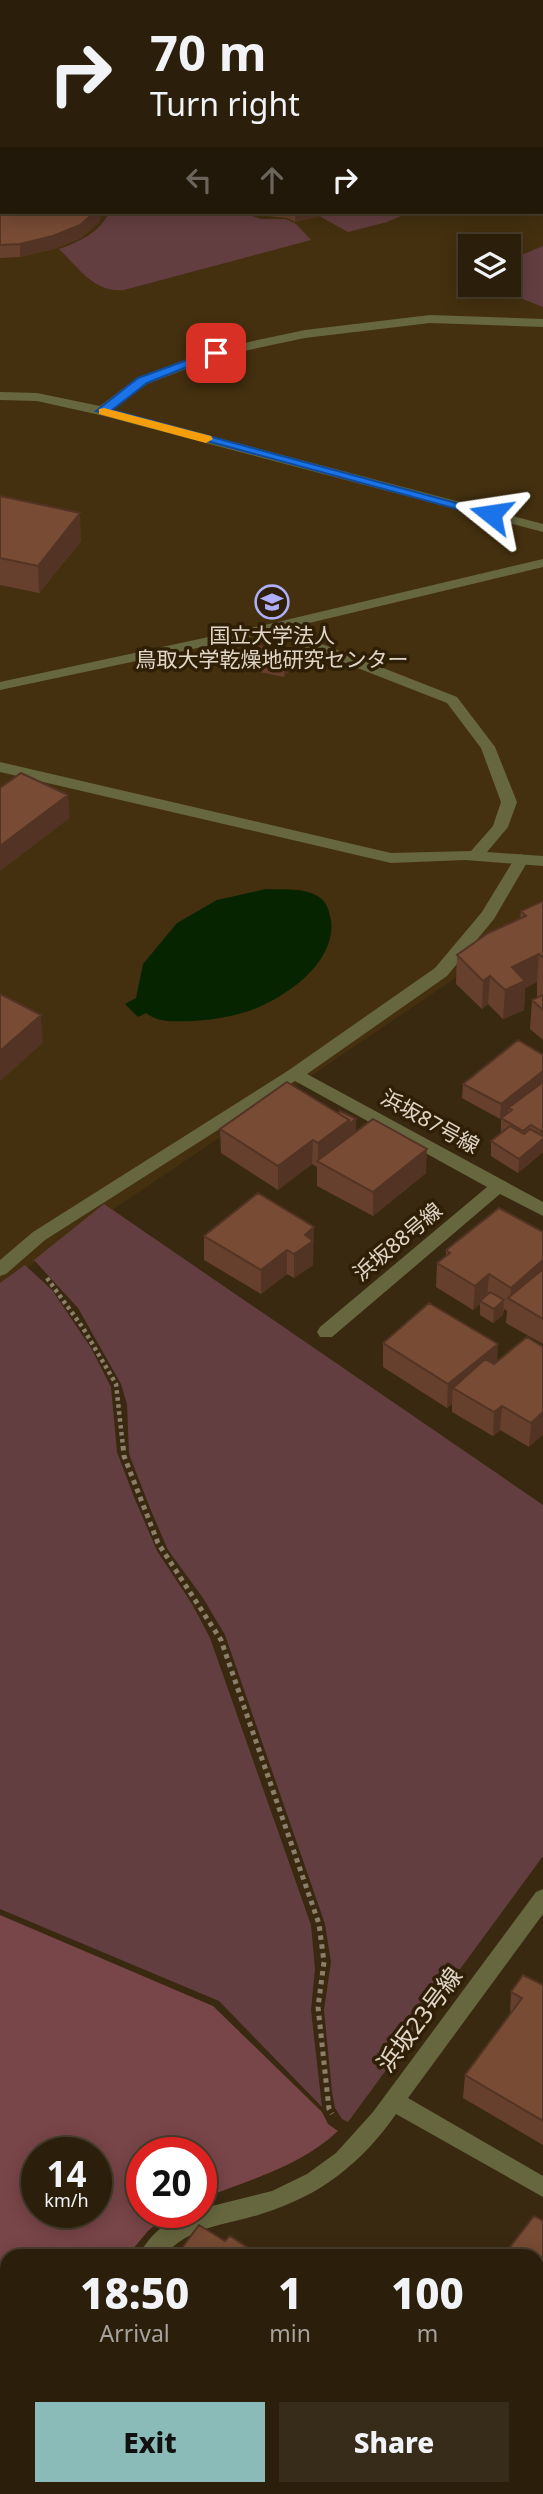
<!DOCTYPE html>
<html lang="en">
<head>
<meta charset="utf-8">
<style>
	body { margin:0; font-family:"Noto Sans","Noto Sans JP",sans-serif; background:#372c1a; color:#f1f3f6; height:100vh; display:flex; flex-direction:column; font-size:26px; white-space:nowrap }
	* { box-sizing:border-box; margin:0 }
	p { font-size:23px; color:#a6a29d }
	.icon { flex:none; width:38px; height:38px; fill:none; stroke:currentColor; stroke-width:2; stroke-linecap:round; stroke-linejoin:round }
	.map { position:relative; flex:1; overflow:hidden }
	.sheet { position:absolute; left:0px; top:2249px; width:544px; height:247px; display:flex; flex-direction:column; background:#2b1f0c; border-radius:21px 21px 0 0; box-shadow:0 4px 18px #0003,0 0 0 2px #473d2d }
	.sheet>* { flex:none }
	.top-card { position:absolute; left:0px; top:0px; width:544px; height:214px; box-shadow:0 4px 18px #0003,0 0 0 2px #473d2d; background:#2b1f0c; color:#f1f3f6; overflow:hidden }
	.controls { position:absolute; left:458px; top:234px; display:grid; gap:14px }
	.controls a { display:grid; place-items:center; width:63px; height:63px; border-radius:0px; background:#2b1f0c; box-shadow:0 4px 18px #0003,0 0 0 2px #473d2d; font-size:35px }
	.speed { position:absolute; left:21px; top:2137px; display:flex; gap:14px; font-size:35px; font-weight:700; text-align:center }
	.speed>* { display:grid; place-content:center; width:91px; height:91px; border-radius:50%; background:#2b1f0c; box-shadow:0 4px 18px #0003,0 0 0 2px #473d2d; line-height:1 }
	.speed small { font-size:18px; font-weight:400 }
	.speed .limit { border:10px solid #d22; background:#fff; color:#111 }
	.pin { position:absolute; display:grid; place-items:center; width:60px; height:60px; color:#fff; margin:-30px; border-radius:14px; box-shadow:0 4px 10px #0006 }
	.me { position:absolute; width:77px; margin:-38px; rotate:285deg; stroke-linejoin:round; filter:drop-shadow(0 0 5px #0008) }
	.turn { display:flex; align-items:center; gap:24px; height:147px; padding:0 35px; font-size:32px }
	.turn .icon { width:91px; height:91px; stroke-width:2.5 }
	.turn b { display:block; font-size:49px; line-height:60px }
	.lanes { display:flex; align-items:center; height:66px; padding:0 35px; background:#0003; justify-content:center; gap:35px; direction:ltr }
	.lanes .off { opacity:.35 }
	.eta { display:flex; justify-content:space-evenly; align-items:center; height:119px; text-align:center }
	.eta b { font-size:42px; font-weight:800; line-height:49px }
	.button { display:flex; gap:14px; margin-top:auto; padding:14px 35px }
	.button a { flex:1; height:80px; border-radius:0px; background:#8bbbb9; color:#111; font-size:28px; font-weight:800; line-height:80px; text-align:center }
	.button a+a { background:#372c1a; color:#f1f3f6 }
	.map>svg:first-child { display:block }
	.built { fill:#44300f; fill-rule:evenodd }
	.green { fill:#633e40 }
	.forest { fill:#784548; fill-rule:evenodd }
	.water { fill:#072401 }
	.lines { fill:none; stroke-linecap:round; stroke-linejoin:round }
	.path-far1 { stroke:#8b7e6a; stroke-width:4.5; stroke-dasharray:3.5 3.5; stroke-linecap:butt }
	.path { stroke:#8b7e6a; stroke-width:5; stroke-dasharray:4.5 4.5; stroke-linecap:butt }
	.lane { fill:#67673f; fill-rule:evenodd }
	.street { fill:#67673f; fill-rule:evenodd }
	.wall { fill:#66402d }
	.shaded-wall { fill:#533424 }
	.building { fill:#774b34; stroke:#533424; stroke-width:2 }
	.route { fill:#1a73e8; stroke:#114b97; stroke-width:2 }
	.slow { fill:#f59e0b }
	.labels { text-anchor:middle; stroke-width:7; stroke-linejoin:round; paint-order:stroke }
	.poi-label { font-size:21px; fill:#e0d6c7; stroke:#2e1f06 }
	.street-label { font-size:21px; fill:#e0d6c7; stroke:#2e1f06 }
	.near-street-label { font-size:24px; fill:#e0d6c7; stroke:#2e1f06 }
</style>
</head>
<body>
<div class="map">
<svg width="543" height="2494" viewBox="0 0 543 2494">
	<rect width="100%" height="100%" fill="#392910"/>
	<path class="built" d="M0 80 2 212H542L543 184V919L0 1286ZM471 247H509V285H471Z"/>
	<path class="green" d="M109 212H240L261 219H286L296 224 311 240 124 290C94 293 79 268 59 249 79 242 101 232 109 212Z
		M323 212H401V216L387 222 348 232 321 217Z
		M543 246V307L487 285H509V260Z
		M104 1204 543 1505V1856L348 2122 342 2119 335 2108 332 2092 324 2010 331 1962 325 1924 225 1635 203 1598 168 1550 150 1508 129 1454 127 1404 121 1384 78 1308 34 1260Z
		M25 1265 52 1290 91 1348 111 1387 117 1452 134 1497 157 1551 192 1604 210 1638 311 1925 315 1969 311 2010 322 2107 219 2001 0 1909V1283Z"/>
	<path class="forest" d="M243 0H543V61L542 2Z
		M0 1915 213 2006 322 2112 328 2124 338 2131C299 2167 249 2180 201 2199V2152H142V2212H170L148 2231 127 2256H7V2411L0 2420ZM37 2152H96V2212H37Z"/>
	<path class="water" d="M266 889C283 890 304 887 319 897 327 902 329 911 331 920 335 948 312 975 289 990 260 1011 228 1019 193 1021 177 1021 160 1024 146 1013L138 1017 125 1004 136 998 143 964 177 923 217 900Z"/>
	<g class="lines">
		<path class="path-far1" d="M47 1278 83 1328 116 1384 123 1447"/>
		<path class="path" d="M123 1446 124 1456 158 1543 221 1640 319 1924 324 1962 318 2007 329 2109 332 2114"/>
		<path class="lane" d="M430 315 543 319V327L430 323 305 338 220 356 147 384 112 410 543 524V532L100 415 37 401 0 400V392L37 393 100 406 137 378 211 350 305 330Z
			M543 559V567L284 629 457 697 495 747 517 802 508 827 487 852 543 856V866L465 860 391 863 0 772V762L391 853 471 851 493 826 501 802 481 748 447 703 268 633 0 690V682L269 624Z
			M460 2488H486L483 2494H458Z"/>
		<path class="street" d="M521 854 529 859 494 919 447 976 307 1074 543 1202V1216L500 1194 332 1337H320L317 1332 320 1327 487 1187 295 1081 45 1240 6 1274 0 1276V1260L33 1232 289 1070 435 968 482 912 516 856Z
			M543 1889V1914L408 2098 543 2176V2197L396 2114C361 2164 320 2196 261 2214 225 2226 191 2225 164 2256H139C149 2233 176 2212 201 2212V2209L208 2207 272 2191 307 2174 336 2153 373 2112 536 1892Z
			M7 2434V2462L0 2465V2437Z"/>
	</g>
	<path class="wall" d="M0 121 2 212H103L99 222 81 238 54 249 20 257 0 258Z
		M247 212H322V216L295 222 287 218 250 214Z
		M0 496 81 541 39 593 0 585Z
		M291 653V667L284 677 250 670V656Z
		M543 901V1040L530 1029 532 1000 537 998V982L525 988 524 1010 503 1019 488 1004 482 1009 456 984 457 955 520 919 521 911Z
		M543 1055V1152L518 1173 491 1156V1141L501 1133V1118L508 1113 500 1119 462 1098 463 1084Z
		M338 1113 356 1119V1132L426 1173 373 1216 317 1186V1167L312 1164 278 1190 221 1153 220 1129Z
		M543 1232V1344L506 1323 507 1311 504 1309 503 1315 493 1323 480 1315V1304L473 1310 436 1287 437 1263 446 1256V1250Z
		M204 1236 314 1251 313 1252V1265L294 1278 287 1274 261 1294 204 1260Z
		M383 1343 497 1361 543 1347 529 1447 500 1430 493 1436 452 1412V1404L447 1408 383 1367Z
		M543 1985V2145L463 2098 465 2075 510 2014 511 1992Z
		M56 2488H272L268 2494H57L59 2490Z"/>
	<path class="shaded-wall" d="M2 128V141L0 142V129Z
		M95 212H103L99 222 81 238 54 249 20 257V244Z
		M295 212H322V216L295 222Z
		M80 513 81 541 39 593 38 566Z
		M291 653V667L284 677V663Z
		M68 795 70 818 0 871V846Z
		M539 954 537 982 525 988 524 1010 503 1019 505 990 512 967Z
		M490 976 488 1004 482 1009 483 981Z
		M41 1015 43 1043 0 1081V1051Z
		M543 1071V1085L508 1108V1113L500 1119 501 1104Z
		M356 1119V1134L318 1162V1143L349 1120Z
		M543 1130V1152L518 1173 519 1159 541 1140V1131Z
		M313 1140 312 1164 278 1190V1166Z
		M427 1149 426 1173 373 1216V1192Z
		M314 1227 313 1265 294 1278V1254L305 1235Z
		M287 1250V1274L261 1294V1270Z
		M543 1260V1283L510 1300 511 1288Z
		M489 1274 487 1298 480 1301V1304L473 1310 475 1286Z
		M504 1300 503 1315 493 1323 494 1309Z
		M498 1344 497 1368 453 1388 452 1404 447 1408 448 1384Z
		M502 1406 500 1430 493 1436 494 1412Z
		M543 1412V1435L529 1447 531 1423Z
		M543 2364V2383L537 2371Z
		M543 2385V2404L537 2412V2393Z
		M257 2488H272L268 2494H253Z"/>
	<path class="building" d="M0 141H2V212H95L80 225 53 236 20 244 0 245Z
		M0 496 80 513 38 566 0 558Z
		M258 645 291 653 284 663 250 656Z
		M21 773 68 795 0 846V788Z
		M543 901V958L539 954 512 967 525 981 505 990 490 976 483 981 457 955 488 933 526 916 521 911Z
		M0 994 41 1015 0 1051Z
		M543 995V1010L532 1000Z
		M518 1040 543 1055V1071L501 1104 463 1084Z
		M287 1082 349 1120 318 1143 313 1140 278 1166 220 1129Z
		M543 1082V1130L541 1131 531 1125 523 1131 501 1118 512 1110 508 1108Z
		M340 1111 356 1119 349 1124V1120L338 1113Z
		M373 1119 427 1149 373 1192 317 1161Z
		M510 1126 524 1134 530 1129 543 1136V1139L519 1159 491 1141Z
		M258 1193 314 1227 305 1235 313 1241 294 1254 287 1250 261 1270 204 1236Z
		M499 1208 543 1232V1260L511 1288 489 1274 475 1286 437 1263 450 1253 446 1250Z
		M543 1269V1319L508 1298Z
		M490 1292 504 1300 494 1309 480 1301Z
		M429 1303 498 1344 448 1384 383 1343Z
		M527 1337 543 1347V1412L531 1423 502 1406 494 1412 453 1388 485 1359 494 1364Z
		M523 1975 543 1985V2121L465 2075 522 1998 511 1992Z
		M534 2216 543 2221V2364L537 2371 543 2375V2385L537 2393V2256H503Z
		M199 2225 225 2241 230 2236 259 2255 258 2256H176Z
		M261 2251 269 2256H258Z
		M61 2488H68L77 2494H57Z
		M90 2488H201L210 2494H99Z
		M220 2488H257L253 2494H228Z"/>
	<path class="route" d="M212 351 222 353 147 383 112 410 497 514 496 517H487L96 411 138 378Z"/>
	<path class="slow" d="M104 408 211 436 213 439 206 443 99 414V409Z"/>
	<defs>
		<symbol id="school-ring" viewBox="-11 -11 22 22"><circle r="9.5" fill="#2e1f06" stroke="#aeaefa" stroke-width="1.5"/><path d="M0-5L7-2L0 1L-7-2ZM-4 1L0 2.5L4 1V4Q0 6-4 4Z" fill="#aeaefa"/></symbol>
	</defs>
	<g fill-rule="evenodd">
		<use href="#school-ring" x="253" y="583" width="38" height="38"/>
	</g>
	<g class="labels">
		<g class="poi-label">
			<text x="272" y="643">国立大学法人<tspan x="272" dy="24">鳥取大学乾燥地研究センター</tspan></text>
		</g>
		<g class="street-label">
			<text transform="translate(430 1122) rotate(29)" y="7">浜坂87号線</text>
			<text transform="translate(398 1242) rotate(-40)" y="7">浜坂88号線</text>
		</g>
		<g class="near-street-label">
			<text transform="translate(420 2020) rotate(-53)" y="8">浜坂23号線</text>
		</g>
	</g>
</svg>
<div class="controls">
<a><svg class="icon" aria-label="layers" viewBox="0 0 24 24"><path d="M12 4l9 5-9 5-9-5zM3 14l9 5 9-5"/></svg></a>
</div>
<div class="speed"><div>14<small>km/h</small></div><div class="limit">20</div></div>
<div class="pin" style="left:216px;top:353px;background:#d93025"><svg class="icon" aria-label="arrive" viewBox="0 0 24 24"><path d="M6 21V4h12l-3 4 3 4H6"/></svg></div>
<svg class="me" style="left:491px;top:514px" viewBox="-20 -20 40 40"><path d="M0-17L14 15 0 8-14 15z" fill="#1a73e8" stroke="#fff" stroke-width="4"/></svg>
<div class="top-card">
<div class="turn"><svg class="icon" aria-label="right" viewBox="0 0 24 24"><path d="M7 20v-9h11M14 6l5 5-5 5"/></svg><div><b>70 m</b>Turn right</div></div>
<div class="lanes"><svg class="icon off" aria-label="left" viewBox="0 0 24 24"><path d="M17 20v-9H6M10 6l-5 5 5 5"/></svg><svg class="icon off" aria-label="ahead" viewBox="0 0 24 24"><path d="M12 20V5M6 11l6-6 6 6"/></svg><svg class="icon" aria-label="right" viewBox="0 0 24 24"><path d="M7 20v-9h11M14 6l5 5-5 5"/></svg></div>
</div>
<section class="sheet">
<div class="eta">
<div><b>18:50</b><p>Arrival</p></div>
<div><b>1</b><p>min</p></div>
<div><b>100</b><p>m</p></div>
</div>
<div class="button"><a>Exit</a><a>Share</a></div>
</section>
</div>
</body>
</html>
